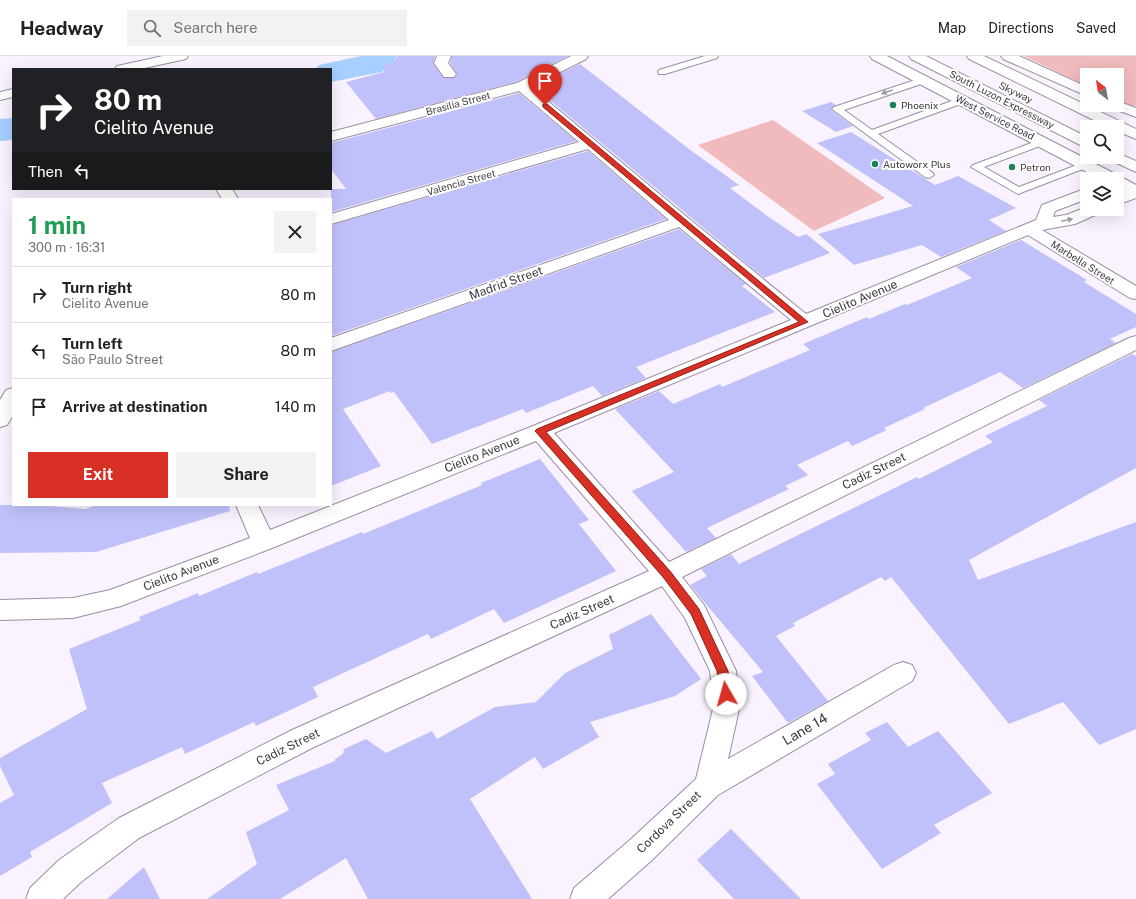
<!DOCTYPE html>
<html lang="en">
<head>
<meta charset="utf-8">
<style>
	body { margin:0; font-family:"Public Sans",sans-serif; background:#f2f2f2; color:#202124; height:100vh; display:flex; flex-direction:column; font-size:15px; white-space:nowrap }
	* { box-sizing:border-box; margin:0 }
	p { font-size:13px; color:#757577 }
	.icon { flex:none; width:22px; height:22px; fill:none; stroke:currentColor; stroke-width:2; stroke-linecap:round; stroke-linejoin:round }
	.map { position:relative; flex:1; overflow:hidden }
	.details { position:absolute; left:12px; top:142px; width:320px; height:308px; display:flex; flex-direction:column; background:#fff; border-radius:0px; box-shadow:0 4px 16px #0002 }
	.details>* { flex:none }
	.guide { position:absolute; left:12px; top:12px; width:320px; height:122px; border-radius:0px; box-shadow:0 4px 16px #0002; background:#202124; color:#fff; overflow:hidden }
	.needle { width:26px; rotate:329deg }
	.tools { position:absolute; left:1080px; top:12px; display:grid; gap:8px }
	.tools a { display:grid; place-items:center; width:44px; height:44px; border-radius:0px; background:#fff; box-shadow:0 4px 16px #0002; font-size:20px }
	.pin { position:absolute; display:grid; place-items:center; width:34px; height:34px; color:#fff; margin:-41px -17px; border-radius:50% 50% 50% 0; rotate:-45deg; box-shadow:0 0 4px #0007 }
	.pin .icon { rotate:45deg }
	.me { position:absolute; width:44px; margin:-22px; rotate:353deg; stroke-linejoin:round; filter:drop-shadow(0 0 3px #0008) }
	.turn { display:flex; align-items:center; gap:14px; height:84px; padding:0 16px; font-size:18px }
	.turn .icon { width:52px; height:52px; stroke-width:2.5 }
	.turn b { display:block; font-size:28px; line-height:34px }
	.then { display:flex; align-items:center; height:38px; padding:0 16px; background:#0003; gap:8px; font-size:15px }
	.round { display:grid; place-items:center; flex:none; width:42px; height:42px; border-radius:0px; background:#f2f2f2 }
	.summary { display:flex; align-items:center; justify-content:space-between; height:68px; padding:0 16px }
	h1 { font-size:24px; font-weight:700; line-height:30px; color:#1e9e55 }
	.cta { display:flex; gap:8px; margin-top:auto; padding:8px 16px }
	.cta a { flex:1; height:46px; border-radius:0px; background:#d93025; color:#fff; font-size:16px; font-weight:700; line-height:46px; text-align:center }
	.cta a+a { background:#f2f2f2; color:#202124 }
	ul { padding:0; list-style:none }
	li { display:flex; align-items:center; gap:12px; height:56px; padding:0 16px; border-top:1px solid #e0e0e0 }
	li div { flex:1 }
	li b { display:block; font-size:15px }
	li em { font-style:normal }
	header { display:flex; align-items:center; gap:24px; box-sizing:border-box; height:56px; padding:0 20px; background:#fff; border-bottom:1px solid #e0e0e0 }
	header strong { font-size:19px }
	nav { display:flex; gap:22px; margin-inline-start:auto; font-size:14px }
	.search { width:280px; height:36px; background:#f2f2f2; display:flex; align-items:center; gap:10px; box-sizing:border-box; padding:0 14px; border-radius:0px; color:#757577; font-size:15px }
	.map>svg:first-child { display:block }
	.green { fill:#f1babd }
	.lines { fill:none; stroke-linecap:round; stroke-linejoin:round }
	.river { fill:#a7cfff; fill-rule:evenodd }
	.building { fill:#c0c1fa }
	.service-casing { stroke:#9a8ea1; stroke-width:2 }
	.minor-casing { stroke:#9a8ea1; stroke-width:2 }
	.secondary-casing { stroke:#9a8ea1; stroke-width:2 }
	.motorway-casing { stroke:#9a8ea1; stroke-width:2 }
	.service { fill:#fff; fill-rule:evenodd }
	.minor { fill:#fff; fill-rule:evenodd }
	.secondary { fill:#fff; fill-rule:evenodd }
	.motorway { fill:#fff; fill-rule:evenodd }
	.oneway { fill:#9e9ca0 }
	.route { fill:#d93025; stroke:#8d1f18 }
	.poi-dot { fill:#1b825d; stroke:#fff; stroke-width:1.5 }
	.labels { text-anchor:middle; stroke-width:4; stroke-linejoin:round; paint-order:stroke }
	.far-street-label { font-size:10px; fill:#3e3841; stroke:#fff }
	.far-poi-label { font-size:10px; fill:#3e3841; stroke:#fff; text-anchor:start }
	.street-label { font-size:12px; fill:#3e3841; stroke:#fff }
	.near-street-label { font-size:14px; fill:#3e3841; stroke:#fff }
</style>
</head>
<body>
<header>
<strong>Headway</strong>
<div class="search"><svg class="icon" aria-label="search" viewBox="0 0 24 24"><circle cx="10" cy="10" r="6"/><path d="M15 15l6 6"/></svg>Search here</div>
<nav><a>Map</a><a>Directions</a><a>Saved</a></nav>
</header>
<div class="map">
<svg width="1136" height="843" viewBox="0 0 1136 843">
	<rect width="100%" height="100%" fill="#faf2ff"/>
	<path class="green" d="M1024 0H1136V50L1133 51 1117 44V19H1087V30Z
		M773 64 885 142 814 175 698 89Z"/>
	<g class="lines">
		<path class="river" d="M361 0H397L393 7 382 16 331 26V13H316L319 9Z
			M13 62V84L0 85V63Z"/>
	</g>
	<path class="building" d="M398 0H435L433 8 444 22H454L457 19 450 7 452 0H568L516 26 376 63 346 26 384 16V8H392Z
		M580 8 689 93 739 129 730 132 766 159 798 181 806 178 830 197 764 222 534 31Z
		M519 37 576 85 331 156V133H346L331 113V87Z
		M831 46 836 49 831 52V54L853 70 836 76 802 55Z
		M851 76 935 129 958 120 1016 152 989 164 1006 175 941 201 922 189 854 209 818 178 913 150 817 87Z
		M588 95 666 163 331 280V169Z
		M679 173 746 228 742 230 775 256 636 311 646 322 602 340 593 330 526 357 523 353 432 388 394 336 391 337 390 335 343 353 381 410 331 430V296Z
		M1021 184 1087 224 1084 226 1136 258V271L1110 283 1116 287 1023 332 1000 316 923 352 925 353 884 372 887 374 852 390 848 385 797 409 808 419 785 430 789 433 707 472 716 482 686 496 632 435 674 416 615 353 659 335 673 348 720 328 722 331 810 294 803 288 867 261 869 263 905 248 907 249 972 222 956 211Z
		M1132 298 1136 300V412L969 504 978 524 1136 466V673L1099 689 1063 646 1009 668 891 521 885 525 881 521 793 567 795 570 776 580 828 645 788 667 752 620 763 616 690 529 707 520 701 513 731 498 739 508 917 421 919 423 993 386 985 380 1047 350 1039 344Z
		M540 403 589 464 579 468 616 515 504 567 494 553 431 583 428 578 313 631 318 641 256 670 254 666 185 698 182 691 102 727 112 747 30 796 32 801 0 820V747L14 739 0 710V702L87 653 69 593 141 564 139 561 198 537 199 540 257 516 258 518 362 476 363 478 482 429 481 427Z
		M0 449H38L85 453 97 449H229L230 455 96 496 0 497Z
		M651 558 701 623 675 640 590 666 599 681 543 713 535 701 470 743 532 843H368L346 802 280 843H207L257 808 246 776 289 754 276 729 335 705V703L343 698 344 693 366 683 386 697 432 675 437 683 495 651 536 646 565 617 613 593 609 579Z
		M887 666 908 691 938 675 992 737 934 769 941 777 882 813 817 728 835 718 828 708 871 684 865 677Z
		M731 773 801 843H734L697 804Z
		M144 811 160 843H107Z"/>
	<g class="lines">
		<defs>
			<path id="service" d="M705 0H718L717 2 665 18H659L658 16 659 14Z
				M924 21 928 24 927 26 844 54 872 74 960 42H966L967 44 966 46 878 78 933 117 934 119 929 122 925 121 832 53 834 51Z
				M1042 83 1047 86 1045 88 984 111 1019 131 1082 107 1085 106 1090 109 1088 111 1018 138 971 111 973 109Z"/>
			<path id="minor" d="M163 0H188L186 3 140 13H115L117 10Z
				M437 0H451L448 7 456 18 454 21H444L434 7Z
				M571 0H588L586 3 531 31 687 161 806 258 1036 164 1042 149 1087 132V143L1055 155 1053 161 1066 159 1087 151V153H1104L1102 156 1075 168 1042 174 1136 230V243L1130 242 1028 179 554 377 669 506 1129 282 1136 280V294L682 521 704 549 736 615 740 649 728 703 894 609 903 606 912 609 916 617 912 625 718 739 652 804 608 843H570L574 832 630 784 696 723 714 649 710 615 685 562 662 530 312 692 139 782 81 826 63 843H26L30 832 59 804 119 762 292 674 649 515 536 385 272 492 121 550 73 562 0 564V544L73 542 110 534 250 482 236 449H258L270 474 533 370 791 264 679 171 331 295V282L669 164 588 93 331 168V158L579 86 519 35 331 85V76L517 27Z
				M13 33V41L0 44V36Z
				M1136 131V142L1117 149V138Z
				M216 133H232L238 143H222Z
				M13 332V359L7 369 0 371V344L6 334Z"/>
			<path id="secondary" d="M870 0H887L1123 122 1136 129V141L1130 139 1117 132V123H1100L872 3Z
				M1001 0H1019L1087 31V40L1003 3Z
				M1117 45 1136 52V61L1112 52 1110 49H1117Z"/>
			<path id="motorway" d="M909 0H926L1087 81V91L1082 90 911 3Z
				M967 0H984L1136 73V83L1117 75V71H1108L969 3Z
				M1117 97 1136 105V116L1110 104 1107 101H1117Z"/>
		</defs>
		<use href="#service" class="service-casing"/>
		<use href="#minor" class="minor-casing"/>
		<use href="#secondary" class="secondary-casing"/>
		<use href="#motorway" class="motorway-casing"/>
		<use href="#service" class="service"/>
		<use href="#minor" class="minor"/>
		<use href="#secondary" class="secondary"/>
		<use href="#motorway" class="motorway"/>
	</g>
	<defs><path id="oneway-solid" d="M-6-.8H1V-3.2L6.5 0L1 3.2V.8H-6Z"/></defs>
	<g class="oneway">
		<use href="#oneway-solid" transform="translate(887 36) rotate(161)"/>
		<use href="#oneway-solid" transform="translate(1067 164) rotate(-12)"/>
	</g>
	<path class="route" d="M543 48H547L808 266 546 376 670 515 699 553 728 615 731 638 729 641 726 643 722 641 720 638 717 615 691 558 663 521 535 375 537 373 799 266 543 51Z"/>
	<g class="poi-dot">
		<circle cx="893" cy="49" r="4"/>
		<circle cx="875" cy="108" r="4"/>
		<circle cx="1012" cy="111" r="4"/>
	</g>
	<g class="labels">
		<g class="far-street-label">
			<text transform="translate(1016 36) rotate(26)" y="4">Skyway</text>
			<text transform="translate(1002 43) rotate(27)" y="4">South Luzon Expressway</text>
			<text transform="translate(458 47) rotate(-15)" y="4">Brasilia Street</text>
			<text transform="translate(995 61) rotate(27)" y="4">West Service Road</text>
			<text transform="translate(461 126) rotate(-16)" y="4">Valencia Street</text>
			<text transform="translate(1083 206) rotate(32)" y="4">Marbella Street</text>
		</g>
		<g class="far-poi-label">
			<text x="901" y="53">Phoenix</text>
			<text x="883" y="112">Autoworx Plus</text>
			<text x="1020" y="115">Petron</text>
		</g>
		<g class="street-label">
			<text transform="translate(506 227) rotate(-20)" y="4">Madrid Street</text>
			<text transform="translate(860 243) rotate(-23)" y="4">Cielito Avenue</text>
			<text transform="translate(482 398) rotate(-22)" y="4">Cielito Avenue</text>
			<text transform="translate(874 415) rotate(-26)" y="4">Cadiz Street</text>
			<text transform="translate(181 517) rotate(-21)" y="4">Cielito Avenue</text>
			<text transform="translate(582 556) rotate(-24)" y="4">Cadiz Street</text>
			<text transform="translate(288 691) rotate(-26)" y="4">Cadiz Street</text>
			<text transform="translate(669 766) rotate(-44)" y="4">Cordova Street</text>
		</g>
		<g class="near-street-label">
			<text transform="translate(805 673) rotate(-30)" y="5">Lane 14</text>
		</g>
	</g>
</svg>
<div class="tools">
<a><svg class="needle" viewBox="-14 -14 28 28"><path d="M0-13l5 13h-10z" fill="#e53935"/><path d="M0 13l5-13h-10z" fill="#757577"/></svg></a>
<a><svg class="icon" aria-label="search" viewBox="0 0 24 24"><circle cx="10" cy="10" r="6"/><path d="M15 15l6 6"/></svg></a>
<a><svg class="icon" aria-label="layers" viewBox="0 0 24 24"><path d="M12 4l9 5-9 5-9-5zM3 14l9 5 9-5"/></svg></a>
</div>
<div class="pin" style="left:545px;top:49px;background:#d93025"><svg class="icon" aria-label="arrive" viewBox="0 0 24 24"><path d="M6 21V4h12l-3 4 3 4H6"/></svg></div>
<svg class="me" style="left:726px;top:638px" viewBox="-20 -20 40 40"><circle r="19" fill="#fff"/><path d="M0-13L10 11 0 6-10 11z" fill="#d93025"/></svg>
<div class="guide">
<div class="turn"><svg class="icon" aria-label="right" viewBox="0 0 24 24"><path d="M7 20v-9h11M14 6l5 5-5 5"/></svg><div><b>80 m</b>Cielito Avenue</div></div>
<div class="then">Then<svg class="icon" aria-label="left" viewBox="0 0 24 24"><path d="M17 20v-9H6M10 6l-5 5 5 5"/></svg></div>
</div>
<section class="details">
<div class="summary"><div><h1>1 min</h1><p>300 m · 16:31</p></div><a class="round"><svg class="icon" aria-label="close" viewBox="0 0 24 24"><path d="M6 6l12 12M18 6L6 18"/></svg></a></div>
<ul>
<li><svg class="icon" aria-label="right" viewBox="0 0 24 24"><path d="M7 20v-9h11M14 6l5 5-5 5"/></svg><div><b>Turn right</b><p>Cielito Avenue</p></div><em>80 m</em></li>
<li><svg class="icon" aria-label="left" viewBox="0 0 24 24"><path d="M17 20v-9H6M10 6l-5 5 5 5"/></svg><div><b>Turn left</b><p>São Paulo Street</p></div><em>80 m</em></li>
<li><svg class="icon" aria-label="arrive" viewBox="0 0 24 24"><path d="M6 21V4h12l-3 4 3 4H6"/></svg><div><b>Arrive at destination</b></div><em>140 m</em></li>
</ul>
<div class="cta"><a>Exit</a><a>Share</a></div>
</section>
</div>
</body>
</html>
